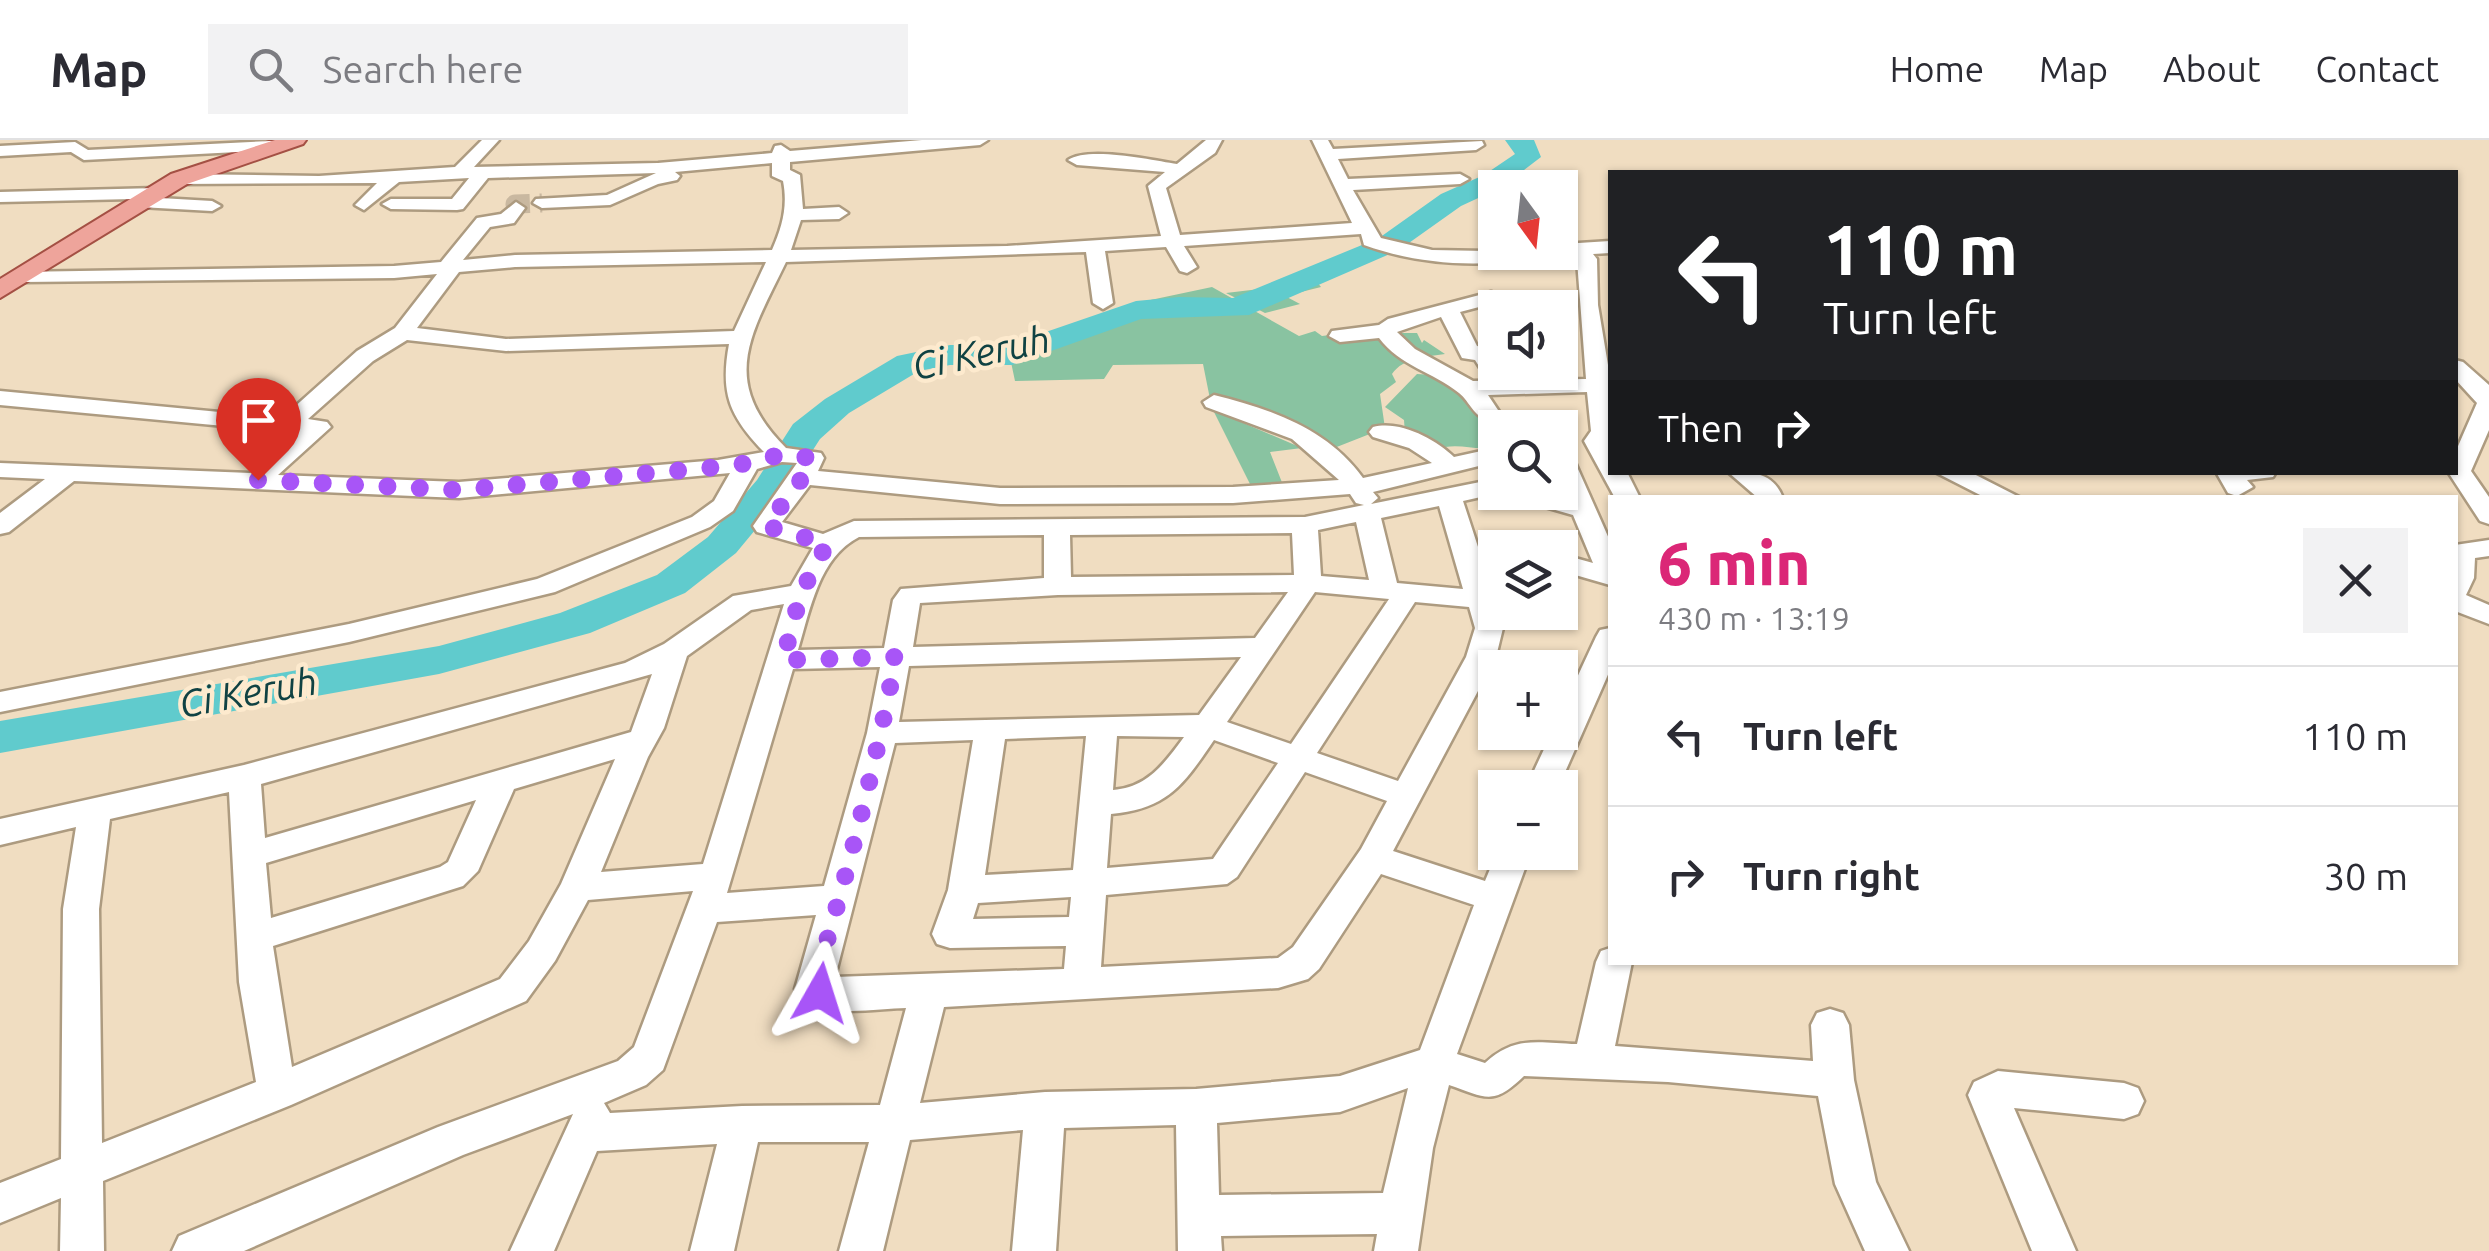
<!DOCTYPE html>
<html lang="en">
<head>
<meta charset="utf-8">
<style>
	body { margin:0; font-family:Ubuntu,sans-serif; background:#f2f2f3; color:#2b2b33; height:100vh; display:flex; flex-direction:column; font-size:38px; white-space:nowrap }
	* { box-sizing:border-box; margin:0 }
	p { font-size:32px; color:#7c7c81 }
	.icon { flex:none; width:55px; height:55px; fill:none; stroke:currentColor; stroke-width:2; stroke-linecap:round; stroke-linejoin:round }
	.map { position:relative; flex:1; overflow:hidden }
	.details { position:absolute; left:1608px; top:355px; width:850px; height:470px; display:flex; flex-direction:column; background:#fff; border-radius:0px; box-shadow:0 2px 8px #0004 }
	.details>* { flex:none }
	.banner { position:absolute; left:1608px; top:30px; width:850px; height:305px; border-radius:0px; box-shadow:0 2px 8px #0004; background:#202124; color:#fff; overflow:hidden }
	.needle { width:65px; rotate:165deg }
	.buttons { position:absolute; left:1478px; top:30px; display:grid; gap:20px }
	.buttons a { display:grid; place-items:center; width:100px; height:100px; border-radius:0px; background:#fff; box-shadow:0 2px 8px #0004; font-size:50px }
	.pin { position:absolute; display:grid; place-items:center; width:85px; height:85px; color:#fff; margin:-102px -42px; border-radius:50% 50% 50% 0; rotate:-45deg; box-shadow:0 0 10px #0007 }
	.pin .icon { rotate:45deg }
	.me { position:absolute; width:110px; margin:-55px; rotate:6deg; stroke-linejoin:round; filter:drop-shadow(0 0 8px #0008) }
	.turn { display:flex; align-items:center; gap:35px; height:210px; padding:0 50px; font-size:45px }
	.turn .icon { width:130px; height:130px; stroke-width:2.5 }
	.turn b { display:block; font-size:70px; line-height:85px }
	.then { display:flex; align-items:center; height:95px; padding:0 50px; background:#0003; gap:20px; font-size:38px }
	.round { display:grid; place-items:center; flex:none; width:105px; height:105px; border-radius:0px; background:#f2f2f3 }
	.headline { display:flex; align-items:center; justify-content:space-between; height:170px; padding:0 50px }
	h1 { font-size:60px; font-weight:800; line-height:75px; color:#db2777 }
	ul { padding:0; list-style:none }
	li { display:flex; align-items:center; gap:30px; height:140px; padding:0 50px; border-top:2px solid #e1e1e2 }
	li div { flex:1 }
	li b { display:block; font-size:38px }
	li em { font-style:normal }
	header { display:flex; align-items:center; gap:60px; box-sizing:border-box; height:140px; padding:0 50px; background:#fff; border-bottom:2px solid #e1e1e2 }
	header strong { font-size:48px }
	nav { display:flex; gap:55px; margin-inline-start:auto; font-size:35px }
	.search { width:700px; height:90px; background:#f2f2f3; display:flex; align-items:center; gap:25px; box-sizing:border-box; padding:0 35px; border-radius:0px; color:#7c7c81; font-size:38px }
	.map>svg:first-child { display:block }
	.green { fill:#89c3a1 }
	.lines { fill:none; stroke-linecap:round; stroke-linejoin:round }
	.river { fill:#60cbcd; fill-rule:evenodd }
	.minor-tunnel { stroke:#c9b8a0; stroke-width:19; stroke-dasharray:19 10; stroke-linecap:butt }
	.minor-casing { stroke:#ad9b80; stroke-width:5 }
	.major-casing { stroke:#a45044; stroke-width:4 }
	.minor { fill:#fff; fill-rule:evenodd }
	.major { fill:#eea49b; fill-rule:evenodd }
	.route { stroke:#a855f7; stroke-width:18; stroke-dasharray:0 32.4 }
	.labels { text-anchor:middle; stroke-width:9; stroke-linejoin:round; paint-order:stroke }
	.water-label { font-size:38px; font-style:italic; fill:#104243; stroke:#fdeace }
</style>
</head>
<body>
<header>
<strong>Map</strong>
<div class="search"><svg class="icon" aria-label="search" viewBox="0 0 24 24"><circle cx="10" cy="10" r="6"/><path d="M15 15l6 6"/></svg>Search here</div>
<nav><a>Home</a><a>Map</a><a>About</a><a>Contact</a></nav>
</header>
<div class="map">
<svg width="2489" height="1111" viewBox="0 0 2489 1111">
	<rect width="100%" height="100%" fill="#f0ddc1"/>
	<path class="green" d="M1317 142 1321 147 1285 156 1300 164 1265 173 1226 153Z
		M1212 147 1299 196 1315 191 1322 196 1384 188 1398 193H1417L1422 203 1424 200 1445 214C1426 217 1404 217 1392 234L1396 242 1380 254 1385 288 1324 312 1211 264 1203 224 1113 225 1104 239 1015 241 1008 208 1106 179 1141 162Z
		M1417 234 1433 235 1467 253 1486 273 1524 287 1495 288V307C1476 311 1464 304 1445 307 1432 297 1419 303 1405 294L1404 280 1385 267Z
		M1213 270 1302 308 1270 312 1283 345 1253 350Z"/>
	<g class="lines">
		<path class="river" d="M1505 0H1534L1541 17 1502 47 1461 66 1399 110 1249 175 1141 179 1012 225H950L919 231 849 273 820 299 784 355 736 413 685 453 590 493 439 534 0 613V581L439 506 560 473 657 435 708 397 757 340 793 284 825 259 897 216 950 205H1008L1136 161 1179 157 1233 158 1379 98 1441 54 1484 35 1515 14Z"/>
		<path class="minor-tunnel" d="M516 68 515 64 542 63"/>
		<defs>
			<path id="minor" d="M482 0H499L474 27 658 23 772 13 775 6 781 5 790 11 922 0H988L980 5 790 22V30L800 35 803 69 839 67 848 73 839 79 801 80 791 110 1007 106 1161 96 1148 46 1165 32 1077 25 1068 20C1088 6 1152 20 1177 24L1206 0H1222L1215 13 1166 48 1180 95 1352 83 1312 0H1328L1333 9 1482 1 1484 5 1476 10 1338 19 1348 39 1460 34 1469 39 1460 44 1353 50 1381 98 1432 110 1545 112 1543 116C1485 129 1419 125 1364 105L1361 94 1184 106 1197 127 1187 133 1180 131 1166 107 1105 111 1113 163 1103 169 1093 163 1086 112 786 122C750 196 719 241 786 308L821 313 824 318 818 331 1000 348 1233 347 1339 340 1292 299 1206 267 1203 262 1214 255C1271 269 1328 289 1363 338L1432 323 1409 308 1373 297 1369 292 1373 287C1400 280 1435 299 1454 317L1495 308V322L1373 352 1378 358 1371 364 1495 339V352H1503L1463 361 1495 459V472L1503 488 1496 517 1393 711 1485 741 1497 712H1531L1457 914 1485 923C1516 895 1538 903 1577 904L1596 822 1601 811 1610 808V822H1632L1615 906 1813 921 1811 885 1817 873 1830 869 1843 873 1849 885 1854 940 1876 1042 1909 1111H1865L1835 1044 1818 956 1668 942 1524 936C1493 966 1487 958 1449 945L1433 1008 1418 1111H1374L1377 1094 1221 1096 1222 1111H1178L1176 985 1064 988 1056 1111H1012L1023 990 910 1000 883 1111H839L869 1002H758L734 1111H690L717 1004 597 1011 554 1111H510L573 974 463 1015 244 1111H172L179 1096 438 987 618 921 634 907 693 751 588 760 555 821 526 861 291 965 103 1041 104 1111H60L61 1058 0 1083V1043L61 1019 63 769 76 687 0 705V679L244 625 625 523 664 504 733 456 791 446 813 408 757 392 753 386 797 323 782 322 757 329 733 371 710 387 555 452 349 502 0 572V552L349 484 537 439 692 377 714 361 730 333 459 358 74 341 9 392 0 394V373L45 339 0 337V323L250 333 298 293 0 265V251L282 278 357 211 395 188 437 134 394 138 23 142 16 140V132L394 126 441 122 477 78 501 74 516 62 525 68 514 83 490 87 463 120 515 115 772 110C782 87 788 67 783 41L772 36V23L675 32 680 36 677 40 658 44 610 65 542 68 533 63 536 59 607 55 656 33 488 38 463 69 457 70 391 69 382 64 391 59H452L469 38 399 42 364 70 355 65 377 43 179 44 170 39 179 34 319 36 455 27ZM766 122 734 191 506 199 417 188 459 132 515 127ZM407 200 506 211 729 204C720 253 729 276 764 312L718 320 459 342 278 335 331 287 327 282 308 279 373 221ZM810 345 1000 364 1233 363 1350 354 1356 363 1364 365 1305 377 854 381 823 394 782 382ZM1439 366 1463 449 1397 443 1381 378ZM1356 382 1369 440 1321 436 1318 390ZM1292 393 1294 435 1071 437 1070 395ZM1044 395V438L901 449 893 460 884 508 798 510C810 470 819 417 859 397ZM1288 452 1255 498 913 507 920 463 1058 455ZM1315 452 1389 459 1291 604 1227 582ZM1415 462 1469 467 1475 488 1466 517 1398 641 1317 613ZM784 464 703 724 601 732 648 617 664 588 687 516 751 470ZM1241 517 1199 575 899 582 909 526ZM880 527 867 593 824 746 727 753 793 529ZM652 534 631 592 265 698 261 644ZM1086 596 1073 730 985 735 1005 599ZM1117 596 1184 597C1164 624 1148 647 1113 650ZM973 600 948 750 932 794 937 804 950 808 1066 806 1064 829 835 837 895 603ZM1214 600 1278 623 1213 719 1107 728 1111 674C1168 669 1184 644 1214 600ZM615 619 561 744 529 801 500 839 292 927 273 806 463 746 478 731 514 649ZM1305 632 1387 661 1361 709 1293 807 1278 818 1101 827 1106 755 1227 744 1237 737ZM229 652 239 842 256 942 102 1003 99 769 110 679ZM476 660 448 722 440 727 271 778 266 723ZM1381 734 1474 765 1420 910 1340 936 1196 949 1045 952 920 963 944 867 1278 848 1308 839 1319 829ZM1071 757 1069 777 973 779 978 763ZM816 775 795 849C812 882 875 868 906 868L880 965 742 966 610 973 604 963 646 945 663 930 717 782ZM1408 948 1383 1053 1219 1055 1217 983 1340 972Z
				M270 1 276 2V10L84 20 71 12 0 16V6L75 2 88 10Z
				M157 48 166 53 160 58 212 61 221 66 212 71 140 67 134 66 133 59 0 62V52Z
				M1610 101V113L1593 114 1597 119 1598 165 1610 237V332H1627L1640 358H1615L1584 301 1591 291 1587 252 1488 255 1500 273 1488 280C1474 277 1470 262 1459 253 1433 232 1400 226 1379 198L1340 202 1329 196 1332 191 1379 185 1388 179 1491 152 1498 154 1501 158 1498 162 1460 172 1477 206 1489 208 1495 217V232L1482 231 1475 220 1462 218 1441 177 1397 192 1415 209 1473 241 1586 239 1577 120 1573 115 1555 112H1560L1563 104Z
				M2455 220 2463 222 2489 245V290L2471 331 2489 357V384L2480 381 2448 332H2455V313L2477 263 2455 239Z
				M1560 298 1573 305 1574 320 1610 401V445L1565 432 1562 426 1575 418 1593 423 1573 375 1510 357 1507 352H1549L1565 357 1560 344Z
				M1728 332C1753 332 1773 332 1783 358H1758Z
				M1935 332H1970L2021 358H1986Z
				M2216 332H2276L2273 337 2247 340 2253 347 2237 356 2228 353Z
				M2489 400V416L2475 418 2474 438 2466 455 2489 465V484L2455 471V405Z
				M1610 488V530L1558 648H1526L1552 592H1560V574L1596 497 1600 490Z
				M1998 931 2124 943 2138 948 2144 961 2138 974 2124 979 2014 968 2076 1111H2032L1968 955 1974 942Z"/>
			<path id="major" d="M275 0H306L303 4 187 44 0 158V139L171 34Z"/>
		</defs>
		<use href="#minor" class="minor-casing"/>
		<use href="#major" class="major-casing"/>
		<use href="#minor" class="minor"/>
		<use href="#major" class="major"/>
	</g>
	<g class="lines">
		<path class="route" d="M258 340 459 350 718 327 764 321 779 314 812 318 803 337 766 386 827 404 801 453 783 520 896 517C875 628 847 736 814 844L820 853"/>
	</g>
	<g class="labels">
		<g class="water-label">
			<text transform="translate(981 213) rotate(-12)" y="13">Ci Keruh</text>
			<text transform="translate(248 553) rotate(-10)" y="13">Ci Keruh</text>
		</g>
	</g>
</svg>
<div class="buttons">
<a><svg class="needle" viewBox="-14 -14 28 28"><path d="M0-13l5 13h-10z" fill="#e53935"/><path d="M0 13l5-13h-10z" fill="#7c7c81"/></svg></a>
<a><svg class="icon" aria-label="sound" viewBox="0 0 24 24"><path d="M4 9h4l5-4v14l-5-4H4zM17 9q2 3 0 6"/></svg></a>
<a><svg class="icon" aria-label="search" viewBox="0 0 24 24"><circle cx="10" cy="10" r="6"/><path d="M15 15l6 6"/></svg></a>
<a><svg class="icon" aria-label="layers" viewBox="0 0 24 24"><path d="M12 4l9 5-9 5-9-5zM3 14l9 5 9-5"/></svg></a>
<a>+</a>
<a>−</a>
</div>
<div class="pin" style="left:258px;top:340px;background:#d93025"><svg class="icon" aria-label="arrive" viewBox="0 0 24 24"><path d="M6 21V4h12l-3 4 3 4H6"/></svg></div>
<svg class="me" style="left:820px;top:853px" viewBox="-20 -20 40 40"><path d="M0-17L14 15 0 8-14 15z" fill="#a855f7" stroke="#fff" stroke-width="4"/></svg>
<div class="banner">
<div class="turn"><svg class="icon" aria-label="left" viewBox="0 0 24 24"><path d="M17 20v-9H6M10 6l-5 5 5 5"/></svg><div><b>110 m</b>Turn left</div></div>
<div class="then">Then<svg class="icon" aria-label="right" viewBox="0 0 24 24"><path d="M7 20v-9h11M14 6l5 5-5 5"/></svg></div>
</div>
<section class="details">
<div class="headline"><div><h1>6 min</h1><p>430 m · 13:19</p></div><a class="round"><svg class="icon" aria-label="close" viewBox="0 0 24 24"><path d="M6 6l12 12M18 6L6 18"/></svg></a></div>
<ul>
<li><svg class="icon" aria-label="left" viewBox="0 0 24 24"><path d="M17 20v-9H6M10 6l-5 5 5 5"/></svg><div><b>Turn left</b></div><em>110 m</em></li>
<li><svg class="icon" aria-label="right" viewBox="0 0 24 24"><path d="M7 20v-9h11M14 6l5 5-5 5"/></svg><div><b>Turn right</b></div><em>30 m</em></li>
</ul>
</section>
</div>
</body>
</html>
